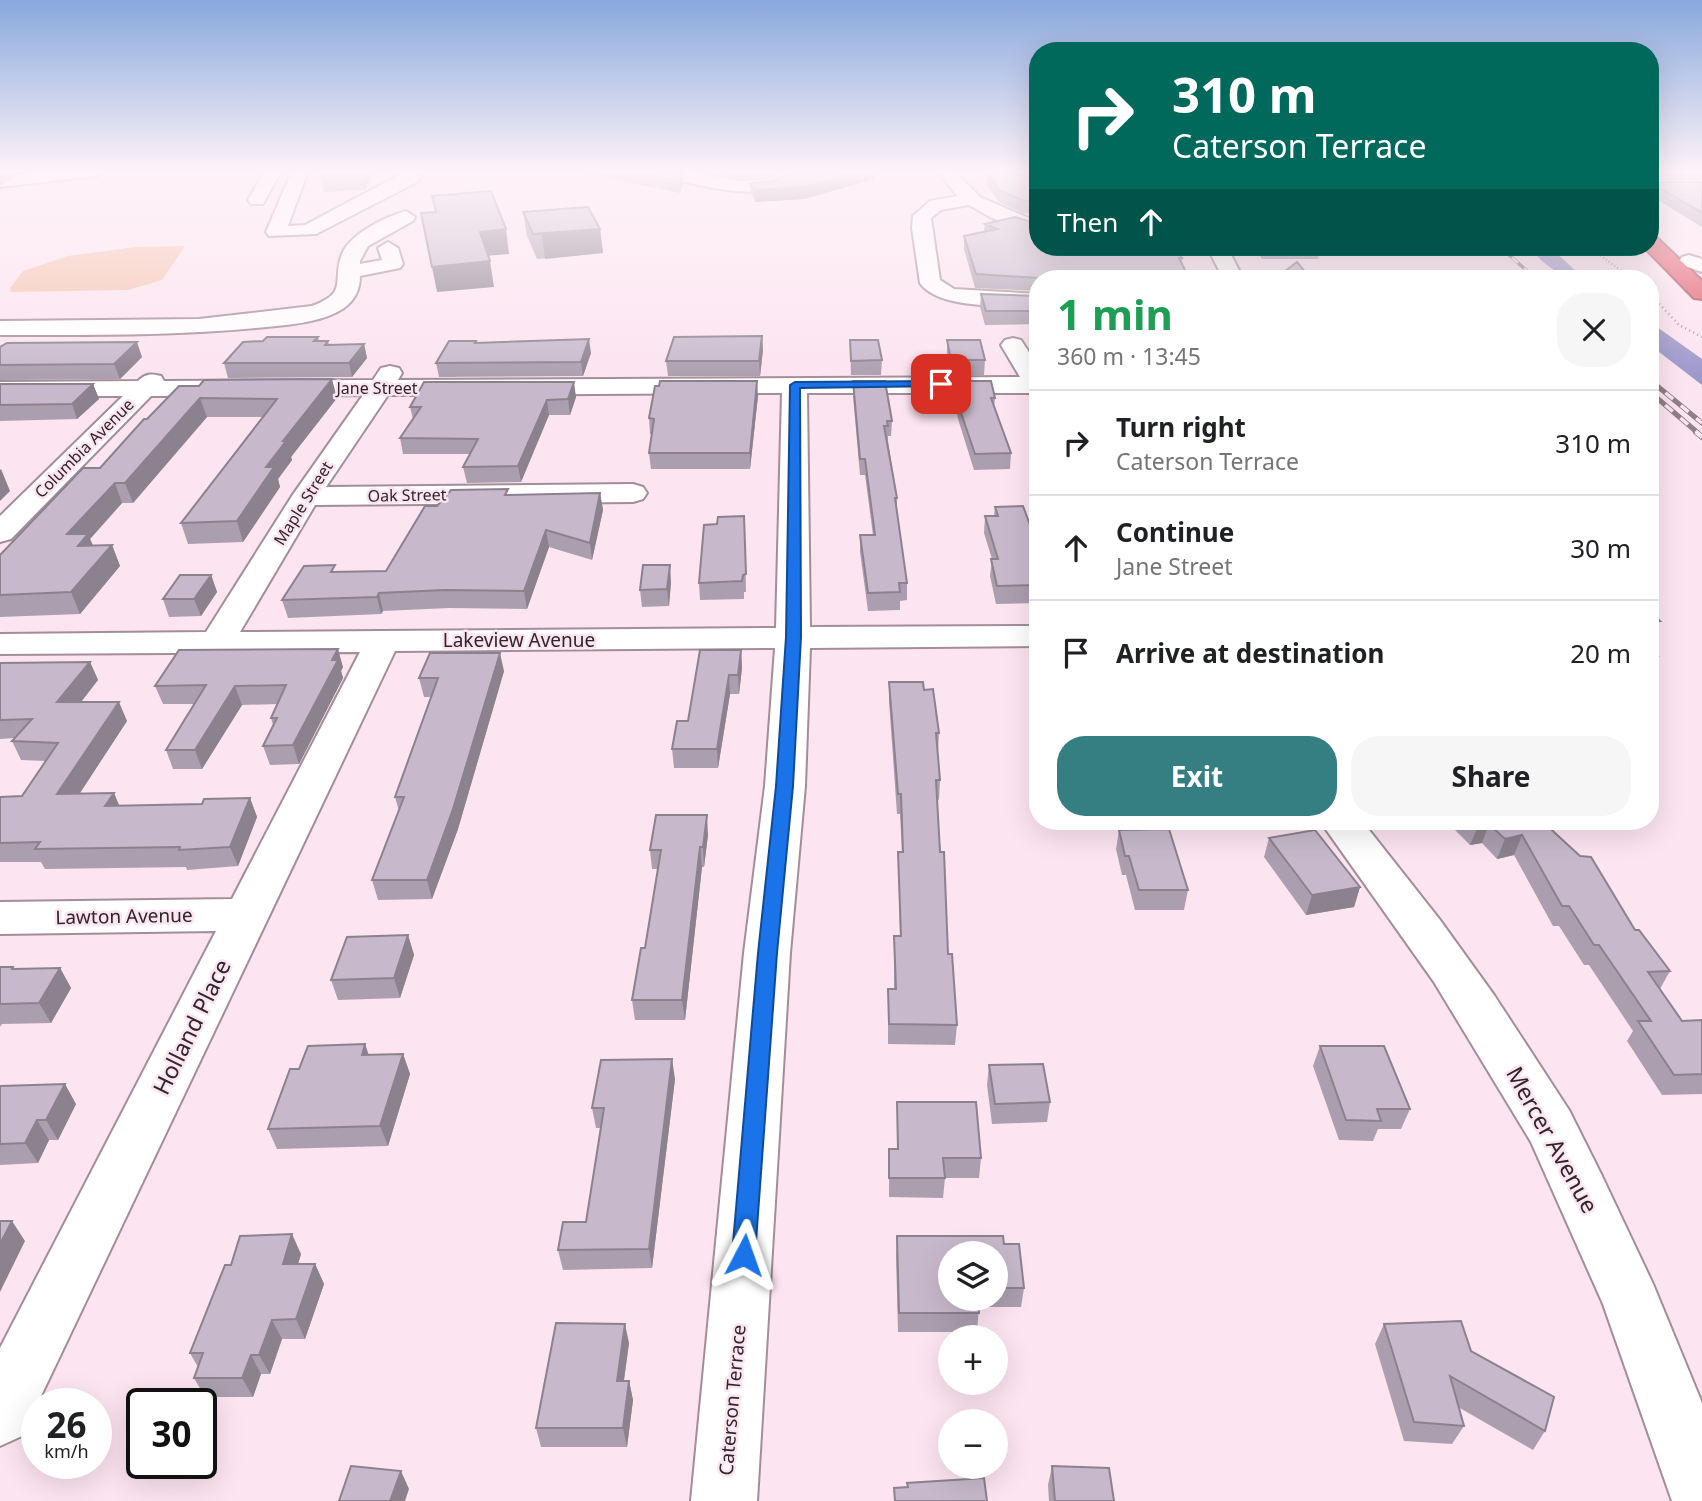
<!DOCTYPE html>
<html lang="en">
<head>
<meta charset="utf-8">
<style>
	body { margin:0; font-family:"Noto Sans",sans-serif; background:#f6f6f6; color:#202124; height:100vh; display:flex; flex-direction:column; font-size:26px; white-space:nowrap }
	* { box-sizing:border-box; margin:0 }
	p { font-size:23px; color:#757577 }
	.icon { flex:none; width:38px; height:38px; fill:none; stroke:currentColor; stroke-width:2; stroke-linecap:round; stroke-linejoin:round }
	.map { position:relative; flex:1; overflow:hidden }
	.drawer { position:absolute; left:1029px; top:270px; width:630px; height:560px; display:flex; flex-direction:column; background:#fff; border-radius:28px; box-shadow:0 7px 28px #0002 }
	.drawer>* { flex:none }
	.hud { position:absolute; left:1029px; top:42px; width:630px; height:214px; border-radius:28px; box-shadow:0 7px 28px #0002; background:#00695c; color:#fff; overflow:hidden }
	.tools { position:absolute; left:938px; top:1241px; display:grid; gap:14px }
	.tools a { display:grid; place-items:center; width:70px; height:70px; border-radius:50%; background:#fff; box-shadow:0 7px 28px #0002; font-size:35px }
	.speed { position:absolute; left:21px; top:1388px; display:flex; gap:14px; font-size:35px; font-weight:700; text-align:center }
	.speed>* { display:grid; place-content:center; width:91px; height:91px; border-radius:50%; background:#fff; box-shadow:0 7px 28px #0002; line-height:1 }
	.speed small { font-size:18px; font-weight:400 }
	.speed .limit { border:4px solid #111; border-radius:10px; background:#fff; color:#111 }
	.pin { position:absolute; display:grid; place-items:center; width:60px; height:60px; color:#fff; margin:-30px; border-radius:14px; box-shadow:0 4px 10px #0006 }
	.me { position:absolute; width:77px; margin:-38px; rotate:4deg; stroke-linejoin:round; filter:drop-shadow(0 0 5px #0008) }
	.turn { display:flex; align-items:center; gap:24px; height:147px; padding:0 28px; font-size:32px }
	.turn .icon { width:91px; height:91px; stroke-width:2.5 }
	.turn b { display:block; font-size:49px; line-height:60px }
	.then { display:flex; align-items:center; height:66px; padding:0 28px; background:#0003; gap:14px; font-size:26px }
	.round { display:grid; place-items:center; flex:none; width:74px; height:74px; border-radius:28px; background:#f6f6f6 }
	.head { display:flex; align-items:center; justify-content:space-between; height:119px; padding:0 28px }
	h1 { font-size:42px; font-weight:700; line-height:52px; color:#1e9e55 }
	.cta { display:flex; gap:14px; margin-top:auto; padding:14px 28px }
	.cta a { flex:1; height:80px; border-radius:28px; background:#357e82; color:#fff; font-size:28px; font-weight:700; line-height:80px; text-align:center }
	.cta a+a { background:#f6f6f6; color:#202124 }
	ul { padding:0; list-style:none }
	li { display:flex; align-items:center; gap:21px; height:105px; padding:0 28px; border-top:2px solid #e0e0e0 }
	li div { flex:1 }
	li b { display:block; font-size:26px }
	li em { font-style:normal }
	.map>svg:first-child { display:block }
	.green { fill:#f3c3ad }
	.water { fill:#9b96cb }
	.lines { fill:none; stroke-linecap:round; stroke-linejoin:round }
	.minor-casing { stroke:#a38d98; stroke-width:4 }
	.major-casing { stroke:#a24450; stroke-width:4 }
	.highway-casing { stroke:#a24450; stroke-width:4 }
	.path-far1 { stroke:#9a8991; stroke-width:2; stroke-dasharray:1 2.5; stroke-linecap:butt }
	.path { stroke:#9a8991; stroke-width:2.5; stroke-dasharray:1 3.5; stroke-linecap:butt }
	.minor { fill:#fff; fill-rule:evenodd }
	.major { fill:#ec98a3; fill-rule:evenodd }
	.highway { fill:#e05465; fill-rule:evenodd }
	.rail-far2-casing { stroke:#8f7f87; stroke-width:3.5 }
	.rail-far1-casing { stroke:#8f7f87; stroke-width:5 }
	.rail-casing { stroke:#8f7f87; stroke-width:6 }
	.rail-far2 { stroke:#fce4f0; stroke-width:2.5; stroke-dasharray:8; stroke-linecap:butt }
	.rail-far1 { stroke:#fce4f0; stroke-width:3.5; stroke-dasharray:10; stroke-linecap:butt }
	.rail { stroke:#fce4f0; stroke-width:4.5; stroke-dasharray:12; stroke-linecap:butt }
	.wall { fill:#ab9faf; fill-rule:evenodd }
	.shaded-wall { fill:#8b828e }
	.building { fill:#c7b9cb; stroke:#8b828e; stroke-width:2 }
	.route { fill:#1a73e8; stroke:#114b97; stroke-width:2 }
	.labels { text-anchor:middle; stroke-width:5; stroke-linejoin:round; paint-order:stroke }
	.far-street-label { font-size:16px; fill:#2f262a; stroke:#fce4f0 }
	.street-label { font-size:19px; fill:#2f262a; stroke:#fce4f0 }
	.near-street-label { font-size:23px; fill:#2f262a; stroke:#fce4f0 }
</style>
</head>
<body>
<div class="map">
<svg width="1702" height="1501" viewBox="0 0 1702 1501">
	<rect width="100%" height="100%" fill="#fce4f0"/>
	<path class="green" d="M185 246 162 280 128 290 11 292 10 288 23 271 68 256 136 247Z"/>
	<path class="water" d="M1528 247H1550L1580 275 1591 278C1558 278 1550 269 1528 247Z
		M1650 322 1702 359V385L1650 345Z"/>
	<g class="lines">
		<defs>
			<path id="minor" d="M51 171H105L97 176 0 187V177Z
				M265 171H281L263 204H251L248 200Z
				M292 171H308L288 226 305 225 407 171H424L417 182 316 234 269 236 266 232Z
				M655 171H684L742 181 768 179 781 171H797C781 211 687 182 657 175Z
				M938 171H954L980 197 1038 222V235L992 218 969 205 941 210 931 218 940 280 954 289 1038 294V307C1006 305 939 310 920 283L912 228 913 216 930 201 957 196Z
				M1650 180H1702V190H1650Z
				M406 211 415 217 413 221 368 246 360 261V264L382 260 378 248 388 242 398 248 403 264 400 268 360 276C360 289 355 300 344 308 320 324 284 325 256 328 171 336 85 335 0 335V321L199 319 312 306C350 292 331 281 342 254 351 233 385 217 406 211Z
				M1207 247H1227L1243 278H1223Z
				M1689 255 1702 259V272L1682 265 1679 261 1682 257Z
				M1013 338 1021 340 1038 366V393H807L810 627 1038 626V646L810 648 805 786 790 953 757 1501H691L744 953 765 786 775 648 395 651 22 1436 0 1446V1348L216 931 0 934V902L232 899 360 652 0 654V634L206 632 292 496 363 395 151 396 11 539 0 542V516L123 396H0V382L138 381C145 374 151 373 161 376L164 381 373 380 381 368 390 366 399 368 402 373 398 380 1020 377 1001 345 1005 340ZM782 393 776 628 240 632 315 505 633 502 643 499 647 493 643 487 633 484 326 487 388 395Z
				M1320 821H1362L1440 920 1494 995 1569 1110 1602 1176 1653 1284 1702 1403V1501H1672L1603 1304 1531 1142 1434 982Z"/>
			<path id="major" d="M5 171H25L0 186V174Z"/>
			<path id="highway" d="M1650 236 1657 238 1702 281V299L1694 298 1644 247H1650Z"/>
		</defs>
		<use href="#minor" class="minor-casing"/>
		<use href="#major" class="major-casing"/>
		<use href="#highway" class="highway-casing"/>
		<path class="path-far1" d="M1589 247 1631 278"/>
		<path class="path" d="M1650 294 1679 325 1702 337"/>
		<use href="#minor" class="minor"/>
		<use href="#major" class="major"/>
		<use href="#highway" class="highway"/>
		<defs>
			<path id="rail-far2" d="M1500 247 1535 278"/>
			<path id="rail-far1" d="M1650 380 1702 423
				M1650 392 1698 433"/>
			<path id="rail" d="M1696 432 1702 437"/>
		</defs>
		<use href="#rail-far2" class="rail-far2-casing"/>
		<use href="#rail-far1" class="rail-far1-casing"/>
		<use href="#rail" class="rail-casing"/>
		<use href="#rail-far2" class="rail-far2"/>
		<use href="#rail-far1" class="rail-far1"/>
		<use href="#rail" class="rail"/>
	</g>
	<path class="wall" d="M319 171H372L365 190 324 192Z
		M575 171H675L682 173 683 184 680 193Z
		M700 171H776L767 176 742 178Z
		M791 171H875H874V179L804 199 755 202 751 194 750 183 772 181 788 174Z
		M1650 171H1702V178L1651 177 1650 180Z
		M987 172 1038 190V214L1024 213 1000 203 986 184Z
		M1659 182H1702V227L1651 196 1655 185H1657Z
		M523 212 600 229 603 253 537 259 527 236Z
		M985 224 1182 258V262L1038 278V291L975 288 964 249V236L984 232Z
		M1255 247H1321L1318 259H1262Z
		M981 294 1038 296V324L985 325 980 307Z
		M762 336 763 350 760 376H668L666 361Z
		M318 337 319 341H328L329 345 364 344 367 358 352 377 228 378 224 363 263 341Z
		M850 340 882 360 881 375H851Z
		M947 340 985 360 984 375H950L947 354Z
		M476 341V343L591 353 583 376 439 377 436 363Z
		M0 347 142 357 120 379 0 380Z
		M853 381 892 421 891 436H888V441L897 498V512L907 583V600L900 601V610L868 611 860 552V535H873L865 475H860L853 396Z
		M954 381 995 398 994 407 1011 453 1010 469 974 470 958 419 954 396Z
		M0 384H93L99 399 77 419 0 421Z
		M179 386 337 398 291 457 292 460 278 479 280 487 243 542 188 544 181 523 262 417H207L133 503H122L90 539 93 545H112L120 566 80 614 0 617V555L100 468Z
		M659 386 758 396 750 469H651L649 453 652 434H650L649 418Z
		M576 397 570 415H549L521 482 467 483 463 467 470 454H403L400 438 413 419 410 407Z
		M600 493 603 510 592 560 549 547 527 609 449 608 383 611 381 614 288 618 282 600 337 572 386 571 437 506 509 495Z
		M995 507 1038 547V603L996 604 990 576 992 559 984 533 985 516H994Z
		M717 524 745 533 746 592H744V599L700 600 699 583Z
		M211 575 217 592 201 616 169 617 163 599Z
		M671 582 669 606 642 607 640 590Z
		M1650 611 1660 621 1652 639H1650Z
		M741 650 742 668 739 694H730L718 768H674L672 749 688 721Z
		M90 662 98 680 81 702 127 721 79 794 114 793 119 806 202 804 250 798 257 817 238 866 187 870 186 867 45 869 41 862H0V797L22 796 46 761 21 760 12 741 14 738 0 739V663Z
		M343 667 341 671 343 678 299 764 270 765 263 746 273 725 271 718 278 704 242 705 202 769H173L166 750 194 704H163L155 686Z
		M504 671 458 829 432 899 378 900 372 880 399 811 395 797 431 697H424L419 678Z
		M889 682 924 690 939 733 938 752 940 780 939 800 937 799 948 954 957 1025 955 1045 888 1044V989H894V936H900L898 852H902L900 814H897L889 701Z
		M1446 821H1542L1670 971 1660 989 1682 1021 1702 1020V1094L1662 1095 1627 1041 1633 1031 1589 965H1584L1559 926H1553L1514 855 1497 859 1482 843 1470 845Z
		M1119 830 1188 890 1184 910H1135L1126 875H1122L1116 849Z
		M708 835 704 867H702L685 1020H635L632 1000 645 948 658 869H652L650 850Z
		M1269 838 1360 887 1354 907 1306 915 1264 857Z
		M408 935 414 955 400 998 338 1000 331 980Z
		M0 967 14 968H60L71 988 51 1023 2 1024 0 1027Z
		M365 1044 368 1055 403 1054 410 1074 388 1146 277 1149 268 1129 299 1069Z
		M1320 1046 1410 1109 1401 1129H1378L1373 1141 1339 1140 1313 1066Z
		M989 1065 1050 1102 1047 1122 992 1124 987 1085Z
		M675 1079 652 1268 563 1270 558 1250 586 1222 601 1128H596L592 1108Z
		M0 1086 76 1104 58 1140H49L38 1163 0 1165Z
		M897 1102 981 1158 979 1178H945L943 1198 889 1197V1149H897Z
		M897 1236 1004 1244 1024 1288 1021 1307H979L977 1332H898L896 1256ZM996 1253V1298H950Z
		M301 1254 298 1264H315L324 1284 305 1339H282L270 1374H261L253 1397H205L194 1378 198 1367 190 1353 231 1265Z
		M1384 1324 1471 1351 1545 1431 1533 1450 1458 1407 1464 1426 1452 1444 1404 1441 1375 1344Z
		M629 1343 624 1381H629L633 1400 627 1447H541L536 1428Z
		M1052 1466 1114 1501H1049L1048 1485Z"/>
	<path class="shaded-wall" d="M361 171H372L365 190Z
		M742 171H776L767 176 742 178Z
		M863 171H875H874V179L804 199 755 202 754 190Z
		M682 173 683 184 680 193 679 181Z
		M506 229 509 254 484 256 480 232Z
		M600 229 603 253 545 259 542 234Z
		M490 261 494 287 437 292 432 267Z
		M762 336 763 350 760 376 759 361Z
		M589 339 591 353 583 376 581 362Z
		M137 342 142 357 120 379 114 364Z
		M364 344 367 358 352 377 349 363Z
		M332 379 337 398 291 457 292 460 278 479 280 487 243 542 237 521 266 467 283 441Z
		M757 381 758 396 750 469V453Z
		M574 382 576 397 570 415 568 399Z
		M93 384 99 399 77 419 72 404Z
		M200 398 207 417 133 503 125 483Z
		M547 400 549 415 521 482 518 466Z
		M1 469 10 491 0 501V470Z
		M115 483 122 503 90 539 97 555 87 567 67 534Z
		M600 493 603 510 592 560 590 543Z
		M546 530 549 547 527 609 524 591Z
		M112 545 120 566 80 614 71 592Z
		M670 565 671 582 669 606 667 589Z
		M211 575 217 592 201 616 194 599Z
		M379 593 383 611 381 614 377 597Z
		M338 649 343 667 341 671 343 678 299 764 293 745Z
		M741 650 742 668 739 694 738 675Z
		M500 653 504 671 458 829 432 899 427 880Z
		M1658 657 1650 674V665Z
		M90 662 98 680 66 721 57 702Z
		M729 675 730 694 718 768 717 749Z
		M235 686 242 705 202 769 195 750Z
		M119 702 127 721 67 813 57 794Z
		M114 793 122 812 105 806Z
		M250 798 257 817 238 866 230 847Z
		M707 815 708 835 704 867 703 847Z
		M1489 824 1482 843 1470 845 1478 826Z
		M1522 835 1514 855 1497 859 1505 839Z
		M700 847 702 867 685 1020 682 1000Z
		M1360 887 1354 907 1306 915 1312 895Z
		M408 935 414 955 400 998 394 978Z
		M60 968 71 988 51 1023 39 1003Z
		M365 1044 372 1064 362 1055Z
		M403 1054 410 1074 388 1146 380 1126Z
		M672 1059 675 1079 652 1268 649 1249Z
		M65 1084 76 1104 58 1140 46 1120Z
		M37 1120 49 1140 38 1163 25 1143Z
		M12 1221 25 1241 0 1292V1244Z
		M292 1234 301 1254 292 1284 283 1264Z
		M315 1264 324 1284 305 1339 296 1319Z
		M272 1320 282 1339 270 1374 259 1355Z
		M625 1324 629 1343 621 1400 617 1381Z
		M251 1355 261 1374 253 1397 242 1378Z
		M629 1381 633 1400 627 1447 623 1428Z
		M401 1471 409 1489 405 1501H390Z"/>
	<path class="building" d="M628 171H675L682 173 679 181Z
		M791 171H863L804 187 754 190 750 183 772 181 788 174Z
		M1021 171 1038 190V202L1025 201 1000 191 987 172Z
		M1659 182H1702V213L1655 185H1665Z
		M491 191 506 229 480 232 490 261 432 267 421 213 436 212 432 196Z
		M588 207 600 229 533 234 523 212Z
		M1015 217 1038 224V247H1176L1182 258H1179L1189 278H1039L976 274 964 236 997 229 985 224Z
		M1297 262 1310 278H1283L1280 275Z
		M981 294 1038 296V311H986Z
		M762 336 759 361H666L674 337Z
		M267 337H318L314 341H328L325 345 364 344 349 363H224L243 342 263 341Z
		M589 339 581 362 436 363 449 341H476L475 343Z
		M850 340H878L882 360 851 361Z
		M947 340H980L985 360H951Z
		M137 342 114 364 0 365V347L7 343Z
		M332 379 283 441H286L266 467H274L237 521 181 523 277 399 200 398 125 483H115L67 534H88L78 546 112 545 71 592 0 595V555L83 468H100L144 419H147L179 386H199L204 380Z
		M660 381H757L750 453H649L654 419 649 418 655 386H659Z
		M853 381H885L892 421H887L888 426H884L897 498H895L907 583H899L900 592 868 593 860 535H875L865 459H860Z
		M954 381H991L995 398H991L1011 453 975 454 958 404Z
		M424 382H574L568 399 547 400 518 466 463 467 478 439 400 438 421 407H410Z
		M0 384H93L72 404 0 405Z
		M508 489 505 495 600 493 590 543 546 530 524 591 445 590 379 593 377 597 282 600 304 566 335 565 331 572 386 571 425 506H437L451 490Z
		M1023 506 1038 547V585L997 586 991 559H998L985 516H998L995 507Z
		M744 516 746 574 743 575 742 581 699 583 704 525 717 524 718 517Z
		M643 565H670L667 589 640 590Z
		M180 575H211L194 599H163Z
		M1650 611 1660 621H1650Z
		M338 649 332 660H338L293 745 263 746 277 718H271L286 685 235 686 195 750H166L206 685 155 686 179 650Z
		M700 650H741L738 675H729L717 749H672L677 721H688Z
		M430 653H500L453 809 427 880H372L404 797H395L438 678H419Z
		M1650 654 1658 657 1650 665Z
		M90 662 57 702H119L57 794 114 793 105 806 202 804 204 799 250 798 230 847 179 850 180 847 35 849 40 842 0 843V797L22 796 58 743 12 741 32 719 0 720V663Z
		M889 682H923L924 690 933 689 939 733H936L940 780H936L940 852H944L948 954H952L957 1025 889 1024 888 989H896L894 936H901L898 852H903L901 794H898Z
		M656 815H707L703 847H700L682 1000H632L641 948H645L661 850H650Z
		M1472 821H1542L1580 856 1591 857 1635 930H1639L1670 971 1648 972 1682 1021 1702 1020V1074L1674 1075 1638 1021H1651L1599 945H1594L1569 906H1562L1522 835 1505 839 1489 824 1478 826Z
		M1169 829 1188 890H1139L1129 856H1125L1119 830Z
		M1315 830 1360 887 1312 895 1269 838Z
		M408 935 394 978 331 980 347 937Z
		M0 967H13L12 969 60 968 39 1003 0 1004Z
		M365 1044 362 1055 403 1054 380 1126 268 1129 290 1069H299L308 1046Z
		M1320 1046H1384L1410 1109H1377L1381 1121 1346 1120Z
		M672 1059 649 1249 558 1250 563 1222H586L604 1108H592L601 1060Z
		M1043 1064 1050 1102 995 1104 989 1065Z
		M65 1084 46 1120H37L25 1143 0 1144V1086Z
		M897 1102H976L981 1158H943L945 1178H889V1149H898Z
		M0 1221H12L0 1244Z
		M292 1234 283 1264H315L296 1319 272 1320 259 1355H251L242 1378H194L203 1353H190L225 1265H231L240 1236Z
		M897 1236H1003L1004 1244H1019L1024 1288H996V1253H950V1298H978L979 1313H899Z
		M1461 1321 1471 1351 1554 1397 1545 1431 1450 1376 1464 1426 1414 1422 1384 1324Z
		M556 1323 625 1324 617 1381H629L623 1428H536Z
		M351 1466 401 1471 390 1501H339Z
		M1052 1466 1109 1468 1114 1501H1055Z
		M984 1478 987 1501H895L894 1488 908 1487 907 1483Z"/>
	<linearGradient id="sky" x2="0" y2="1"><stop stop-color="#89a8dc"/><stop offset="0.45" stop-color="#fef3f8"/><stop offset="1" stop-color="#fef3f8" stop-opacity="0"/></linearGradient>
	<rect width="1702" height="381" fill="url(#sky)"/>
	<path class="route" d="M941 381H944V386L800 388 801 637 793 786 777 953 755 1255 752 1262 744 1265 735 1262 732 1255 758 953 776 786 786 637 790 385 795 382Z"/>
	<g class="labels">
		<g class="far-street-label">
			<text x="377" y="394">Jane Street</text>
			<text transform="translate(84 448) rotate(-45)" y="6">Columbia Avenue</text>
			<text transform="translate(407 495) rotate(-1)" y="6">Oak Street</text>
			<text transform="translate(303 503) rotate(-58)" y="6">Maple Street</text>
		</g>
		<g class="street-label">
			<text x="519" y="647">Lakeview Avenue</text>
			<text transform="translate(124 916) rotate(-1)" y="7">Lawton Avenue</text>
			<text transform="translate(732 1400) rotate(-85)" y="7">Caterson Terrace</text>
		</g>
		<g class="near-street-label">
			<text transform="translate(192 1027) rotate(-64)" y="8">Holland Place</text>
			<text transform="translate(1552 1140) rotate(61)" y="8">Mercer Avenue</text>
		</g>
	</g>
</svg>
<div class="tools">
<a><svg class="icon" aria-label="layers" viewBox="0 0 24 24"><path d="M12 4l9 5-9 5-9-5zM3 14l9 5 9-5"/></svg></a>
<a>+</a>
<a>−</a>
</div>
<div class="speed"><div>26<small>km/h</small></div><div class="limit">30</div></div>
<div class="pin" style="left:941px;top:384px;background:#d93025"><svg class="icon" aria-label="arrive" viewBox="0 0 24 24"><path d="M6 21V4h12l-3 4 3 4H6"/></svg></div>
<svg class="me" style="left:744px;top:1255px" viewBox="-20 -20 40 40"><path d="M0-17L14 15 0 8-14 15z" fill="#1a73e8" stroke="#fff" stroke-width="4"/></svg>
<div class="hud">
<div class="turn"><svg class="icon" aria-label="right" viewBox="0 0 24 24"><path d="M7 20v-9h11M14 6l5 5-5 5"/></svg><div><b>310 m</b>Caterson Terrace</div></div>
<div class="then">Then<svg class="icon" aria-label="ahead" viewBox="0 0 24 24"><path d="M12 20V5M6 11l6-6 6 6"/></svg></div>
</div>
<section class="drawer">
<div class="head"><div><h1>1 min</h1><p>360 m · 13:45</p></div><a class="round"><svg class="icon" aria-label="close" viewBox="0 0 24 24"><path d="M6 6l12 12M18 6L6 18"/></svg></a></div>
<ul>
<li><svg class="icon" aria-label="right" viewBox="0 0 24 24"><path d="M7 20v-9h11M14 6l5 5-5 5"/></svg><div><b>Turn right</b><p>Caterson Terrace</p></div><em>310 m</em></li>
<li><svg class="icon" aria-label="ahead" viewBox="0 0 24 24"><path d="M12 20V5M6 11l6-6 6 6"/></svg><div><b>Continue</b><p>Jane Street</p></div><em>30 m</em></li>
<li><svg class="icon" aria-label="arrive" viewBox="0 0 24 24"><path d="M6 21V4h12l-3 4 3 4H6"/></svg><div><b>Arrive at destination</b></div><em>20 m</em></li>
</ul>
<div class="cta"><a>Exit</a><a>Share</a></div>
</section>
</div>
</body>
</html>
